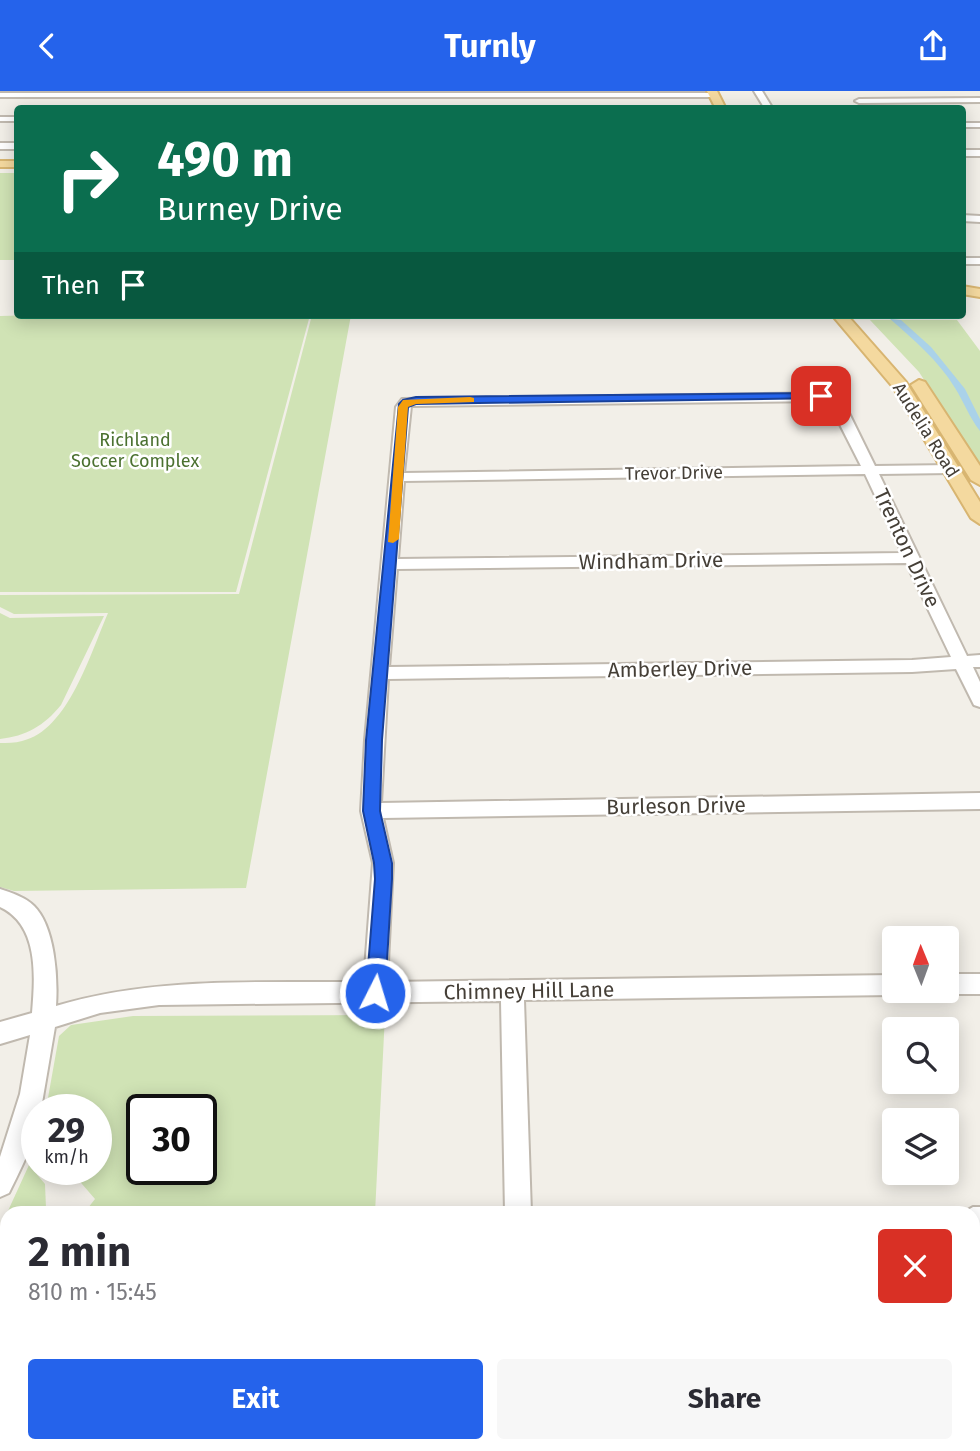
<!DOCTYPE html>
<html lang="en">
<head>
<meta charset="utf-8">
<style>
	body { margin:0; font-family:"Fira Sans",sans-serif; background:#f7f7f7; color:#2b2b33; height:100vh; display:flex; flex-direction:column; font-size:26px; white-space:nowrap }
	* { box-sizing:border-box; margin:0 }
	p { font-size:23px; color:#7c7c81 }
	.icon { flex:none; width:38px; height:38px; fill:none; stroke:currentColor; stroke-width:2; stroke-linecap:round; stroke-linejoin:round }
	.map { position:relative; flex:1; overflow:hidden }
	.details { position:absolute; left:0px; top:1115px; width:980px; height:247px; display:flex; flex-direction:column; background:#fff; border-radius:21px 21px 0 0; box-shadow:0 4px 18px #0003 }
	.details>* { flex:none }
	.top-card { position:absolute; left:14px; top:14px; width:952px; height:214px; border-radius:7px; box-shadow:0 4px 18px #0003; background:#0b6e4f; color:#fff; overflow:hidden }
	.needle { width:46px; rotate:359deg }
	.buttons { position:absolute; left:882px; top:835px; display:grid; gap:14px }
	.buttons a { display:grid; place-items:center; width:77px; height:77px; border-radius:7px; background:#fff; box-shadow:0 4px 18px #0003; font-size:35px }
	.speed { position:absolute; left:21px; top:1003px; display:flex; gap:14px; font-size:35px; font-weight:700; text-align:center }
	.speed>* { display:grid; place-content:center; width:91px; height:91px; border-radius:50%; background:#fff; box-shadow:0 4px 18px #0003; line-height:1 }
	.speed small { font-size:18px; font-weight:400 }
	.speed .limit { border:4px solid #111; border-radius:10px; background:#fff; color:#111 }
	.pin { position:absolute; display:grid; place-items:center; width:60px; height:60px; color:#fff; margin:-30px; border-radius:14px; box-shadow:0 4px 10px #0006 }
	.me { position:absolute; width:77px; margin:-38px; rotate:5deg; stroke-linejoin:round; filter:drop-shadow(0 0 5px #0008) }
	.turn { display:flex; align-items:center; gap:24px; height:147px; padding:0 28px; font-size:32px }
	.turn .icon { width:91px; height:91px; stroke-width:2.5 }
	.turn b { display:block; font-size:49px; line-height:60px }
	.then { display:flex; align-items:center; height:66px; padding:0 28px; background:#0003; gap:14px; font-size:26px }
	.round { display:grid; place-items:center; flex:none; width:74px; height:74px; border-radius:7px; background:#f7f7f7 }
	.head { display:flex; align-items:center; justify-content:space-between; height:119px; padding:0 28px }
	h1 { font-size:42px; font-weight:700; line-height:52px }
	.button { display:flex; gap:14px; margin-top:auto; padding:14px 28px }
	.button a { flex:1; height:80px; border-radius:7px; background:#2563eb; color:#fff; font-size:28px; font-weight:700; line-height:80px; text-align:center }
	.button a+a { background:#f7f7f7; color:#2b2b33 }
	header { display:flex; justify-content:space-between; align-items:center; height:91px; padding:0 28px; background:#2563eb; color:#fff; font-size:32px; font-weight:700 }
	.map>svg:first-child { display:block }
	.green { fill:#d0e3b5; fill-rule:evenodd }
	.water { fill:#aad2e9 }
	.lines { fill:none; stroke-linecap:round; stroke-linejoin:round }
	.minor-casing { stroke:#c0b9af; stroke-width:4 }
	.major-casing { stroke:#d8b571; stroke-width:4 }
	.minor { fill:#fff; fill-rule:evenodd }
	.major { fill:#f4d99f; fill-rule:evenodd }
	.route { fill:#2563eb; stroke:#184099; stroke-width:2 }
	.slow { fill:#f59e0b }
	.labels { text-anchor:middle; stroke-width:5; stroke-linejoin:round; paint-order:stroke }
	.far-street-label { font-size:18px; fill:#453f37; stroke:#fff }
	.far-park-label { font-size:18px; fill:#4b7130; stroke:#fff }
	.street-label { font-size:21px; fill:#453f37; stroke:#fff }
</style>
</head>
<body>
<header><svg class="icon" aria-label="back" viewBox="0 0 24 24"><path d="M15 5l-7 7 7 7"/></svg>Turnly<svg class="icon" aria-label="share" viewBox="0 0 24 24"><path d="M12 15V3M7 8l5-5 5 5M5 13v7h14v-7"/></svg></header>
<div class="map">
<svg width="980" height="1360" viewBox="0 0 980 1360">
	<rect width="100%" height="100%" fill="#f2efe8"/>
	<path class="green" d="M0 82H17V169H0Z
		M39 224H310L236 501H0V225Z
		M312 224H351L246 797 14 800 0 796V652C7 652 15 652 22 650 68 640 91 561 108 522L14 523 0 516V504L239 503Z
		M870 229H957L980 260V376L919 281Z
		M0 522 10 527 104 525 61 614C44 635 26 645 0 648Z
		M385 924 375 1122H84L95 1108 69 1078H96V1018H46L59 945 71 934 133 925ZM142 1018H201V1078H142Z
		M29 1074 45 1093 46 1117 42 1122H7Z
		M224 1354H293L298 1358 300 1355H363V1360H220Z"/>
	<path class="water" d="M890 228 901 229 931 256 965 298 980 328V340C969 326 964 311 955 297 939 270 913 248 890 228Z"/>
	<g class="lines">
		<defs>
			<path id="minor" d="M754 0H762L773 18H765Z
				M0 2H714L718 4 714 6H0Z
				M980 7V11L859 12 855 10 859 8Z
				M0 26H18V30H0Z
				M962 32H980V36H962Z
				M0 52H18V58H0Z
				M962 59H980V65H962Z
				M962 124 980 125V131L962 130Z
				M962 167H980V173H962Z
				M831 302 843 310 875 375 952 374 959 378 952 382 879 383 967 565 980 564V576H973L980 591V616L974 614 956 578 912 581 388 588 381 712 980 702V718L383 727 393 772 387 891 894 884V900L902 901 894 904 524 909 531 1122H505L501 910 159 914 100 922 55 936 41 1018H37C37 1049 22 1075 9 1102L0 1106V1066L20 1003 30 944 0 953V931L32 922C35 885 39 834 0 816V798C12 802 25 806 34 815 55 836 58 887 56 915 156 885 261 892 364 891L373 772 361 720 365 649 396 316 402 308ZM828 310 861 375 404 382 411 315ZM865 383 902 462 398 468 404 390ZM906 472 951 566 912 569 389 576 397 478Z
				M947 883H980V903H947L939 900H947Z
				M973 1116H980V1142H973V1122H963Z
				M513 1354H543V1360H513Z"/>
			<path id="major" d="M707 0H717L726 18H716Z
				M0 70H18V76H0Z
				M962 195 980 198V206L962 203Z
				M832 224H847L906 291 980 411V433L971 427 893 296Z
				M919 289 925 291 980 375V394L971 389 911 294Z"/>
		</defs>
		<use href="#minor" class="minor-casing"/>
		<use href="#major" class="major-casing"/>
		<use href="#minor" class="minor"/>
		<use href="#major" class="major"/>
	</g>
	<path class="route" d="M821 302 824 303V307L416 313 408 316 382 649 380 720 392 772V788L385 902 382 908 375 911 368 908 366 902 375 788 374 772 363 720 366 649 399 313 403 309 416 306Z"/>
	<path class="slow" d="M470 306 474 307V311L416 313 408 316 399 448 393 452 388 451 398 316 403 309Z"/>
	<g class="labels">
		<g class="far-street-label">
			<text transform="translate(926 339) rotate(58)" y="6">Audelia Road</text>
			<text transform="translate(674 382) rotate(-1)" y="6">Trevor Drive</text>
		</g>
		<g class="far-park-label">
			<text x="135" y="355">Richland<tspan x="135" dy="21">Soccer Complex</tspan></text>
		</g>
		<g class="street-label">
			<text transform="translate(907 457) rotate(65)" y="7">Trenton Drive</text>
			<text transform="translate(651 470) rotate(-1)" y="7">Windham Drive</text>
			<text transform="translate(680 578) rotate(-1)" y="7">Amberley Drive</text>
			<text transform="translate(676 715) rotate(-1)" y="7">Burleson Drive</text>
			<text transform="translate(529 900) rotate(-1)" y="7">Chimney Hill Lane</text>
		</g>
	</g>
</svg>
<div class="buttons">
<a><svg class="needle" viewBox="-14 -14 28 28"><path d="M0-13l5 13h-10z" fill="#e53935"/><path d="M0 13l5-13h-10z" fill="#7c7c81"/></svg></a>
<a><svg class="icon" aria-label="search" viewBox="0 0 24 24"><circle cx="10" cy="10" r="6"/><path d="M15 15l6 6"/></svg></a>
<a><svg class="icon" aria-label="layers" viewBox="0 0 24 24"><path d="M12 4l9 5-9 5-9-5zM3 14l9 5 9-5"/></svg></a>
</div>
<div class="speed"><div>29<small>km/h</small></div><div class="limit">30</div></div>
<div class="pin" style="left:821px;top:305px;background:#d93025"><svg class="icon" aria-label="arrive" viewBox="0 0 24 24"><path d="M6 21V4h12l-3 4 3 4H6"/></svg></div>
<svg class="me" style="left:375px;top:902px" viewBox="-20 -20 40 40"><circle r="17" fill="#2563eb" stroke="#fff" stroke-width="3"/><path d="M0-11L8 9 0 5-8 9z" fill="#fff"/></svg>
<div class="top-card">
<div class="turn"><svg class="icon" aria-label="right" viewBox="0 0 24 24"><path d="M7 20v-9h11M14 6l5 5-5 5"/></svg><div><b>490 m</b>Burney Drive</div></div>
<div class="then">Then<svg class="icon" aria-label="arrive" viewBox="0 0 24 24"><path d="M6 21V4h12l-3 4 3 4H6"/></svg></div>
</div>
<section class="details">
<div class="head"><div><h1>2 min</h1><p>810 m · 15:45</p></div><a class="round" style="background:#d93025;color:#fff"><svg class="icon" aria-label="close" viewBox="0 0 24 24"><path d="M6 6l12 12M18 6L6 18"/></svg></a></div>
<div class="button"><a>Exit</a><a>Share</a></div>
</section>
</div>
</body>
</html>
